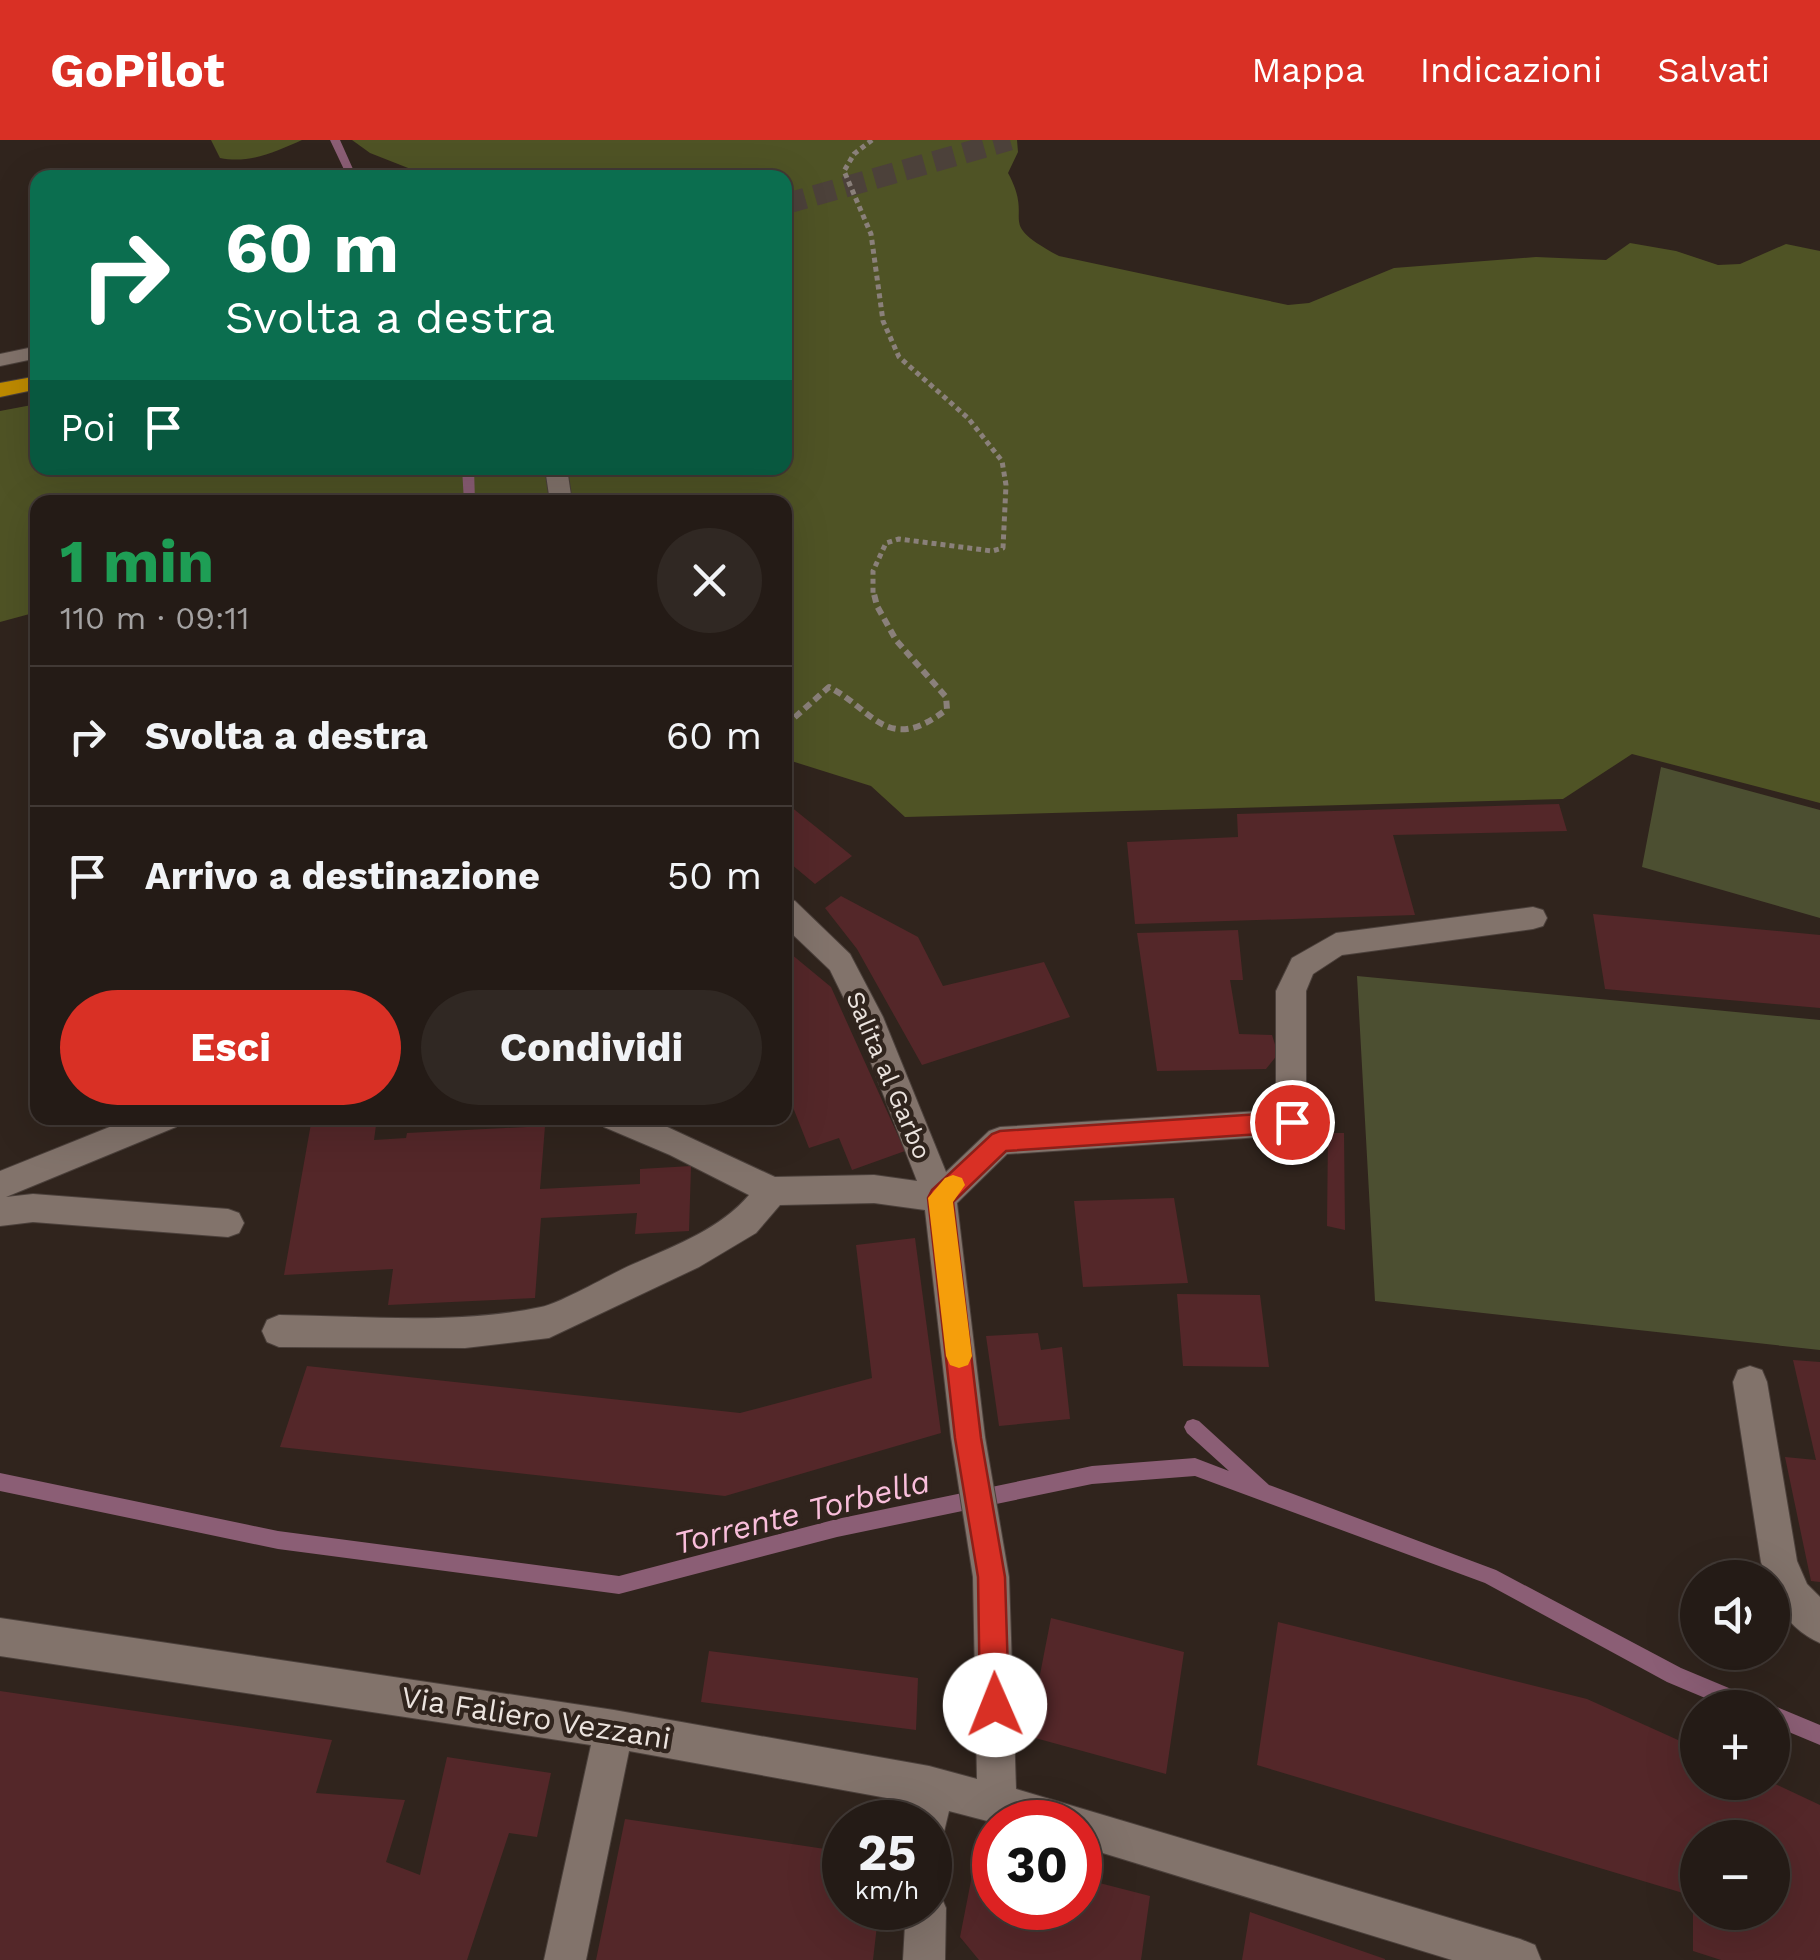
<!DOCTYPE html>
<html lang="it">
<head>
<meta charset="utf-8">
<style>
	body { margin:0; font-family:"Work Sans",sans-serif; background:#302823; color:#f1f3f6; height:100vh; display:flex; flex-direction:column; font-size:38px; white-space:nowrap }
	* { box-sizing:border-box; margin:0 }
	p { font-size:32px; color:#a3a1a1 }
	.icon { flex:none; width:55px; height:55px; fill:none; stroke:currentColor; stroke-width:2; stroke-linecap:round; stroke-linejoin:round }
	.map { position:relative; flex:1; overflow:hidden }
	.side { position:absolute; left:30px; top:355px; width:762px; height:630px; display:flex; flex-direction:column; background:#241b16; border-radius:20px; box-shadow:0 10px 40px #0002,0 0 0 2px #413935 }
	.side>* { flex:none }
	.banner { position:absolute; left:30px; top:30px; width:762px; height:305px; border-radius:20px; box-shadow:0 10px 40px #0002,0 0 0 2px #413935; background:#0b6e4f; color:#fff; overflow:hidden }
	.buttons { position:absolute; left:1680px; top:1420px; display:grid; gap:20px }
	.buttons a { display:grid; place-items:center; width:110px; height:110px; border-radius:50%; background:#241b16; box-shadow:0 10px 40px #0002,0 0 0 2px #413935; font-size:50px }
	.speed { position:absolute; left:822px; top:1660px; display:flex; gap:20px; font-size:50px; font-weight:700; text-align:center }
	.speed>* { display:grid; place-content:center; width:130px; height:130px; border-radius:50%; background:#241b16; box-shadow:0 10px 40px #0002,0 0 0 2px #413935; line-height:1 }
	.speed small { font-size:25px; font-weight:400 }
	.speed .limit { border:15px solid #d22; background:#fff; color:#111 }
	.pin { position:absolute; display:grid; place-items:center; width:85px; height:85px; color:#fff; margin:-42px; border:5px solid #fff; border-radius:50%; box-shadow:0 2px 10px #0007 }
	.me { position:absolute; width:110px; margin:-55px; rotate:359deg; stroke-linejoin:round; filter:drop-shadow(0 0 8px #0008) }
	.turn { display:flex; align-items:center; gap:35px; height:210px; padding:0 30px; font-size:45px }
	.turn .icon { width:130px; height:130px; stroke-width:2.5 }
	.turn b { display:block; font-size:70px; line-height:85px }
	.then { display:flex; align-items:center; height:95px; padding:0 30px; background:#0003; gap:20px; font-size:38px }
	.round { display:grid; place-items:center; flex:none; width:105px; height:105px; border-radius:52px; background:#302823 }
	.summary { display:flex; align-items:center; justify-content:space-between; height:170px; padding:0 30px }
	h1 { font-size:60px; font-weight:700; line-height:75px; color:#1e9e55 }
	.primary-button { display:flex; gap:20px; margin-top:auto; padding:20px 30px }
	.primary-button a { flex:1; height:115px; border-radius:60px; background:#d93025; color:#fff; font-size:40px; font-weight:700; line-height:115px; text-align:center }
	.primary-button a+a { background:#302823; color:#f1f3f6 }
	ul { padding:0; list-style:none }
	li { display:flex; align-items:center; gap:30px; height:140px; padding:0 30px; border-top:2px solid #413935 }
	li div { flex:1 }
	li b { display:block; font-size:38px }
	li em { font-style:normal }
	header { display:flex; align-items:center; gap:60px; box-sizing:border-box; height:140px; padding:0 50px; background:#d93025; color:#fff }
	header strong { font-size:48px }
	nav { display:flex; gap:55px; margin-inline-start:auto; font-size:35px }
	.map>svg:first-child { display:block }
	.green { fill:#4c4f31 }
	.forest { fill:#4f5325 }
	.lines { fill:none; stroke-linecap:round; stroke-linejoin:round }
	.stream { fill:#8b5e75; fill-rule:evenodd }
	.building { fill:#542729; fill-rule:evenodd }
	.highway-tunnel { stroke:#4c413a; stroke-width:21; stroke-dasharray:21 10; stroke-linecap:butt }
	.minor-casing { stroke:#4b403b; stroke-width:2 }
	.highway-casing { stroke:#4b403b; stroke-width:2 }
	.path-far1 { stroke:#8a807a; stroke-width:5; stroke-dasharray:5 4; stroke-linecap:butt }
	.path { stroke:#8a807a; stroke-width:6; stroke-dasharray:8 5; stroke-linecap:butt }
	.minor { fill:#82736b; fill-rule:evenodd }
	.highway { fill:#be8a00; fill-rule:evenodd }
	.route { fill:#d93025; stroke:#8d1f18; stroke-width:2.5 }
	.slow { fill:#f59e0b }
	.labels { text-anchor:middle; stroke-width:9; stroke-linejoin:round; paint-order:stroke }
	.street-label { font-size:25px; fill:#ebe3de; stroke:#30241d }
	.near-street-label { font-size:30px; fill:#ebe3de; stroke:#30241d }
	.near-water-label { font-size:32px; font-style:italic; fill:#f9bedb; stroke:#30241d }
</style>
</head>
<body>
<header>
<strong>GoPilot</strong>
<nav><a>Mappa</a><a>Indicazioni</a><a>Salvati</a></nav>
</header>
<div class="map">
<svg width="1820" height="1820" viewBox="0 0 1820 1820">
	<rect width="100%" height="100%" fill="#30241d"/>
	<path class="green" d="M1661 627 1820 670V778L1642 727Z
		M1357 836 1820 880V1210L1375 1161Z"/>
	<path class="forest" d="M211 0H302C275 12 249 24 220 18Z
		M352 0H1017L1018 12 1008 33C1036 84 992 80 1059 116L1288 165 1309 163 1394 128 1536 117 1606 120 1630 103 1676 111 1718 125 1740 124 1786 104 1820 111V663L1632 614 1563 659 905 677 871 646 785 619V362H38L37 472 0 482V271L37 264 38 328H785V38L431 37 370 13Z"/>
	<g class="lines">
		<path class="stream" d="M330 0H340L357 38H348Z
			M462 328H474L475 362H464Z
			M1193 1279 1199 1281 1269 1345 1496 1430 1681 1528 1760 1561 1762 1568H1729L1667 1542 1485 1443 1195 1336 1092 1344 837 1397 619 1454 278 1409 0 1351V1333L278 1391 619 1436 837 1379 1092 1326 1195 1318 1229 1331 1187 1293 1184 1287 1187 1281Z
			M1772 1565 1820 1585V1605L1772 1585V1568H1767Z"/>
	</g>
	<path class="building" d="M785 662 852 716 815 744 785 719Z
		M1559 664 1567 691 1393 695 1415 775 1135 784 1127 702 1238 697 1237 674Z
		M841 756 918 797 943 846 1044 822 1070 877 922 925 857 809 825 768Z
		M1593 774 1820 795V868L1605 849Z
		M1238 790 1243 840H1230L1239 894 1272 895 1278 914 1266 929 1157 931 1137 793Z
		M785 809 831 847 905 1011 852 1030 839 998 809 1008 785 947Z
		M312 978H377L374 1000 406 998 407 993 545 986 540 1049 640 1044V1029L691 1026 689 1091 635 1094 637 1073 541 1078 535 1158 388 1165 393 1129 284 1135Z
		M1328 993H1344L1345 1090 1327 1086Z
		M1174 1058 1188 1143 1083 1147 1074 1061Z
		M915 1098 941 1293 725 1356 280 1307 307 1226 740 1273 872 1238 856 1105Z
		M1177 1154 1260 1155 1269 1227 1183 1226Z
		M1038 1193 1041 1210 1062 1207 1070 1279 999 1286 986 1196Z
		M1793 1220 1820 1222V1442L1811 1441 1785 1317 1816 1320Z
		M1051 1478 1184 1512 1166 1634 1028 1596Z
		M1278 1482 1587 1559 1698 1609V1642H1771L1820 1665V1820H1721L1693 1811V1756L1257 1625ZM1698 1698H1772V1772H1698Z
		M709 1511 918 1538 916 1590 701 1562Z
		M0 1551 332 1600 316 1653 405 1660 386 1722 420 1735 447 1617 551 1633 537 1697 509 1693 467 1820H0Z
		M625 1679 845 1712V1768H879L873 1820H596Z
		M977 1710 995 1715V1768H1080V1738L1150 1756 1141 1820H979L960 1797Z
		M1250 1772 1385 1819V1820H1242Z"/>
	<g class="lines">
		<path class="highway-tunnel" d="M785 64 1010 0"/>
		<defs>
			<path id="minor" d="M38 206V218L0 226V214Z
				M545 328H567L572 362H550Z
				M785 758 795 761 850 814 883 877 946 1032 989 991 1000 987 1276 970V851L1292 818 1336 793 1533 767 1543 770 1547 778 1543 786 1533 789 1342 815 1313 834 1306 851V982L1302 991 1291 995 1007 1014 957 1063 985 1297 1009 1437 1016 1649 1520 1799 1535 1805 1541 1820H1452L1080 1706V1682L995 1683 949 1671 943 1696 930 1701V1682H909V1662L629 1611 586 1820H544L591 1605 0 1516V1478L614 1570 929 1626 977 1639 973 1437 951 1297 925 1070 874 1063 780 1065 756 1093 699 1127 549 1198 465 1208 279 1207 267 1202 262 1191 267 1180 279 1175C365 1176 456 1185 541 1167 562 1163 613 1132 638 1122 677 1105 721 1088 749 1055L670 1015 604 987 600 978H648L775 1037 874 1035 917 1041 853 877 830 830 785 787Z
				M132 978H180L176 987 6 1057 33 1054 228 1069 239 1073 244 1083 239 1093 228 1097 33 1082 0 1086V1031Z
				M1750 1226 1762 1230 1767 1242 1797 1421 1807 1444 1820 1457V1503C1794 1492 1772 1466 1772 1438H1767L1761 1422 1733 1242 1738 1230Z
				M930 1749 940 1754 946 1768 945 1820H903L906 1768H930Z"/>
			<path id="highway" d="M38 236V249L0 257V243Z"/>
		</defs>
		<use href="#minor" class="minor-casing"/>
		<use href="#highway" class="highway-casing"/>
		<path class="path-far1" d="M872 0 854 14 844 31 871 94 883 181 899 217 968 278 1002 321 1006 345 1003 408 992 411 899 399 886 403 873 431V453"/>
		<path class="path" d="M785 586 829 547C874 570 887 616 947 569L946 557 896 500 877 466 873 450"/>
		<use href="#minor" class="minor"/>
		<use href="#highway" class="highway"/>
	</g>
	<path class="route" d="M1292 972 1300 975 1303 982 1300 989 1292 992 1006 1011 953 1062 981 1298 1005 1437 1009 1565 1005 1576 995 1580 984 1576 980 1565 978 1437 955 1298 928 1058 932 1050 992 994 1000 991Z"/>
	<path class="slow" d="M953 1035 962 1038 965 1045 953 1062 972 1216 968 1225 959 1228 950 1225 946 1216 928 1058 945 1038Z"/>
	<g class="labels">
		<g class="street-label">
			<text transform="translate(889 935) rotate(67)" y="9">Salita al Garbo</text>
		</g>
		<g class="near-street-label">
			<text transform="translate(536 1578) rotate(9)" y="10">Via Faliero Vezzani</text>
		</g>
		<g class="near-water-label">
			<text transform="translate(802 1372) rotate(-14)" y="11">Torrente Torbella</text>
		</g>
	</g>
</svg>
<div class="buttons">
<a><svg class="icon" aria-label="sound" viewBox="0 0 24 24"><path d="M4 9h4l5-4v14l-5-4H4zM17 9q2 3 0 6"/></svg></a>
<a>+</a>
<a>−</a>
</div>
<div class="speed"><div>25<small>km/h</small></div><div class="limit">30</div></div>
<div class="pin" style="left:1292px;top:982px;background:#d93025"><svg class="icon" aria-label="arrive" viewBox="0 0 24 24"><path d="M6 21V4h12l-3 4 3 4H6"/></svg></div>
<svg class="me" style="left:995px;top:1565px" viewBox="-20 -20 40 40"><circle r="19" fill="#fff"/><path d="M0-13L10 11 0 6-10 11z" fill="#d93025"/></svg>
<div class="banner">
<div class="turn"><svg class="icon" aria-label="right" viewBox="0 0 24 24"><path d="M7 20v-9h11M14 6l5 5-5 5"/></svg><div><b>60 m</b>Svolta a destra</div></div>
<div class="then">Poi<svg class="icon" aria-label="arrive" viewBox="0 0 24 24"><path d="M6 21V4h12l-3 4 3 4H6"/></svg></div>
</div>
<section class="side">
<div class="summary"><div><h1>1 min</h1><p>110 m · 09:11</p></div><a class="round"><svg class="icon" aria-label="close" viewBox="0 0 24 24"><path d="M6 6l12 12M18 6L6 18"/></svg></a></div>
<ul>
<li><svg class="icon" aria-label="right" viewBox="0 0 24 24"><path d="M7 20v-9h11M14 6l5 5-5 5"/></svg><div><b>Svolta a destra</b></div><em>60 m</em></li>
<li><svg class="icon" aria-label="arrive" viewBox="0 0 24 24"><path d="M6 21V4h12l-3 4 3 4H6"/></svg><div><b>Arrivo a destinazione</b></div><em>50 m</em></li>
</ul>
<div class="primary-button"><a>Esci</a><a>Condividi</a></div>
</section>
</div>
</body>
</html>
